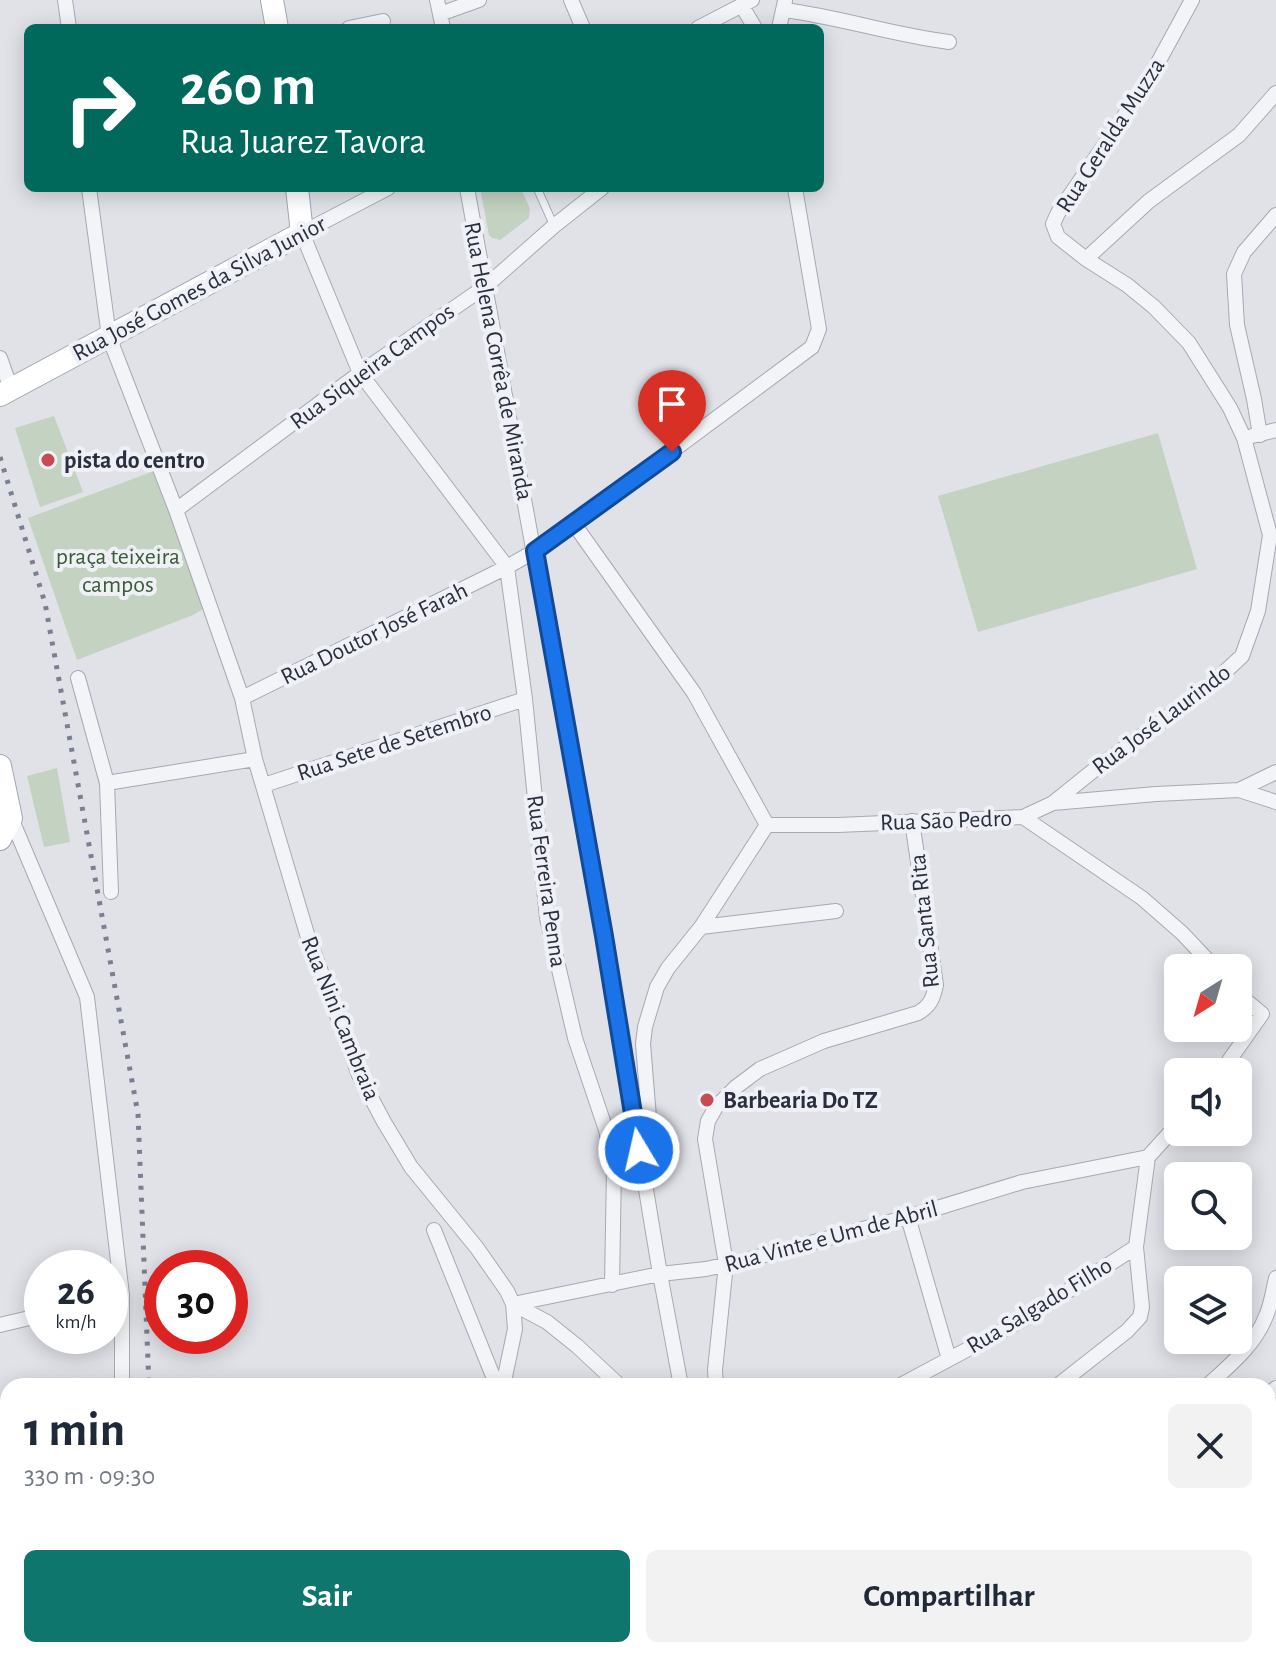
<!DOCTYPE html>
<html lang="pt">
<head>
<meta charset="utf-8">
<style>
	body { margin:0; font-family:"Alegreya Sans",sans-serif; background:#f2f2f3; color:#1f2937; height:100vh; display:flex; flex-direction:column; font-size:30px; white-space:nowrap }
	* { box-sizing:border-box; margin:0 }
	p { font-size:26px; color:#747a83 }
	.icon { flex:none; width:44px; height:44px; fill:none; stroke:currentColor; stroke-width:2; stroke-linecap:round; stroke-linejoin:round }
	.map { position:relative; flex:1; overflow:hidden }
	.details { position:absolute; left:0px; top:1378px; width:1276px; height:280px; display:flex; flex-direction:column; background:#fff; border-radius:24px 24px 0 0; box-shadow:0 4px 20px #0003 }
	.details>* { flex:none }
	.hud { position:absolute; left:24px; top:24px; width:800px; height:168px; border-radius:12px; box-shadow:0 4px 20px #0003; background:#00695c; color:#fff; overflow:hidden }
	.needle { width:52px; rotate:217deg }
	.tools { position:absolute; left:1164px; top:954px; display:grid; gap:16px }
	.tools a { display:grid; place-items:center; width:88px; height:88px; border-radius:12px; background:#fff; box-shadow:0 4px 20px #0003; font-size:40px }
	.speed { position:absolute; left:24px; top:1250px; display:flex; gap:16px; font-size:40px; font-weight:700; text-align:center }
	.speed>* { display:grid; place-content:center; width:104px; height:104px; border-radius:50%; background:#fff; box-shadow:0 4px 20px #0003; line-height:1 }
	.speed small { font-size:20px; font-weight:400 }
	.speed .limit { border:12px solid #d22; background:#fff; color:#111 }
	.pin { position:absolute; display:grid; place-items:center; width:68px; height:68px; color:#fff; margin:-82px -34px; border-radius:50% 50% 50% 0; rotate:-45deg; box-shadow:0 0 8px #0007 }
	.pin .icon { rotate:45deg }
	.me { position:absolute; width:88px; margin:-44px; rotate:351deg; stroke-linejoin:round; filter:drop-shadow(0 0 6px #0008) }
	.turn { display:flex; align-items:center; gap:28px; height:168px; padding:0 24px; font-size:36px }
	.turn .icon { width:104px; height:104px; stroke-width:2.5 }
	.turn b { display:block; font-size:56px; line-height:68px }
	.round { display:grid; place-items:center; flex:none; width:84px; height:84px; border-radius:12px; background:#f2f2f3 }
	.overview { display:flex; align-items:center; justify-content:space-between; height:136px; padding:0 24px }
	h1 { font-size:48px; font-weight:700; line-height:60px }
	.cta { display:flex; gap:16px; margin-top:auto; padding:16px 24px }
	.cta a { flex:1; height:92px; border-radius:12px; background:#0f766e; color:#fff; font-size:32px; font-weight:700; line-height:92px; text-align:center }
	.cta a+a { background:#f2f2f3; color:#1f2937 }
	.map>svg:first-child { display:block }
	.green { fill:#c4d2c2 }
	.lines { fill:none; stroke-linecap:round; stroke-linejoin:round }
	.lane-casing { stroke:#a6a9b2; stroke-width:9 }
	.street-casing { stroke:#a6a9b2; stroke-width:16 }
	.primary-casing { stroke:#a0a6b3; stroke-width:24 }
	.lane { stroke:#f3f4f7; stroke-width:7 }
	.street { stroke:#f3f4f7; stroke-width:14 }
	.primary { stroke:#fff; stroke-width:22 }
	.rail { stroke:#7a8091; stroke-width:5; stroke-dasharray:4 8; stroke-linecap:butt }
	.route-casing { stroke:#114b97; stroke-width:20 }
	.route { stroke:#1a73e8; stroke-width:14 }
	.poi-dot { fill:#c64c51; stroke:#eff1f6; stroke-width:3 }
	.labels { text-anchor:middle; stroke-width:8; stroke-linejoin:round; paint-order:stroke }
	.street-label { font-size:24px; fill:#2a2f3f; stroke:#eff1f6 }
	.poi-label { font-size:24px; font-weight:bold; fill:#2a2f3f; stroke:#eff1f6; text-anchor:start }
	.park-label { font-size:24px; fill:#3a5a38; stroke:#eff1f6 }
</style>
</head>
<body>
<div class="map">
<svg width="1276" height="1658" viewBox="0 0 1276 1658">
	<rect width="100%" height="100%" fill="#e0e2e8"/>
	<path class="green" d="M480 188H521L530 209 529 218 500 240 492 238 489 235Z
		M54 416 83 492 40 507 15 428Z
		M1158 433 1197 569 978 632 938 496Z
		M154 471 205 608 193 615 77 660 28 518Z
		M57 768 70 842 44 847 27 776Z"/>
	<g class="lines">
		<defs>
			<path id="lane" d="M537 188 554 226"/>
			<path id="street" d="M65 0 69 28
				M437 0 443 28
				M571 0 583 28
				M742 6 755 28
				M784 10C840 17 893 35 949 42
				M440 14 479 0
				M349 28 383 21
				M698 28 752 0
				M779 28 785 1
				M89 188 109 337 176 510 242 698 255 759 307 934 359 1075 384 1122 411 1167 477 1248 507 1291 513 1304 515 1329 503 1386
				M388 188 302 233 360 373 507 567 525 699 547 918 575 1038 606 1130 614 1169 612 1285
				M467 188 604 936 660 1274 681 1386
				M1086 259 1149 201 1239 135 1276 93
				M0 358 11 389
				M1260 435 1254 399 1237 325 1234 274 1244 252 1276 215
				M1252 436 1276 430
				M176 510 360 373 486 286 554 226 602 188
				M574 524 694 693 767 825
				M78 678 107 783 111 892
				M242 698 507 567 535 551 574 524 812 347 819 329 795 188
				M107 783 255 759
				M264 785 525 699
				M1239 790 1276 772
				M1053 803 1094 770 1205 690 1242 656 1258 611 1270 535 1244 438 1230 408 1189 343 1154 307 1127 285 1086 259 1058 237 1053 224 1058 213 1148 81 1192 0
				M1023 817 1053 803 1156 794 1239 790 1276 802
				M11 818 87 997 122 1295V1386
				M767 825H838L1023 817 1142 898 1182 933 1215 968
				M701 927 836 911
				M1238 994 1262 1014
				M1221 1072 1262 1014
				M639 1150 645 1144 650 1130 643 1044 645 1027 657 987 668 968 701 927 767 825
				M1148 1157 1178 1124
				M908 1217 949 1359
				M434 1230 497 1386
				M513 1304 660 1274 706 1269 742 1261 908 1217 1022 1182 1148 1157
				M513 1304 547 1322 577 1346 620 1386
				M0 1325 42 1315
				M716 1386 715 1370 726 1264 705 1139 708 1121 716 1107 736 1087 760 1069 824 1041 918 1013C930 1006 933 999 936 985L912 821
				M899 1386 1024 1319 1136 1247
				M1057 1386 1127 1331 1140 1317 1142 1307 1136 1247 1148 1157
				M1207 1386C1229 1366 1255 1345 1266 1316 1271 1305 1273 1291 1276 1278
				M1268 1394 1276 1388
				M1268 1404 1276 1421
				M1268 1564 1276 1560
				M501 1650 502 1658
				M727 1650 728 1658
				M843 1650 844 1658
				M910 1650 913 1658
				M984 1650 1001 1658
				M118 1658V1650
				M151 1658 152 1650
				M1128 1658 1139 1650"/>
			<path id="primary" d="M272 0 277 28
				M0 395 302 233 297 188
				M0 766 11 818 0 839"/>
		</defs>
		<use href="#lane" class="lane-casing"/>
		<use href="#street" class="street-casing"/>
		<use href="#primary" class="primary-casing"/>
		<use href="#lane" class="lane"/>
		<use href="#street" class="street"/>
		<use href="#primary" class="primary"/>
		<path class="rail" d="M0 457 45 603 138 1114 149 1386
			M130 1658 131 1650"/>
	</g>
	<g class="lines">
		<defs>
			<path id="route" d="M639 1150 604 936 535 551 672 452"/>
		</defs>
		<use href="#route" class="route-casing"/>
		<use href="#route" class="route"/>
	</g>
	<g class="poi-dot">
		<circle cx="48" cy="460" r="8"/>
		<circle cx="707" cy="1100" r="8"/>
	</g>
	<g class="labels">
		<g class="street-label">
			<text transform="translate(1110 135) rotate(-57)" y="8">Rua Geralda Muzza</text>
			<text transform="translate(199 288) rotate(-28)" y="8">Rua José Gomes da Silva Junior</text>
			<text transform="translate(499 361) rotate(79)" y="8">Rua Helena Corrêa de Miranda</text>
			<text transform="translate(372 366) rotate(-36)" y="8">Rua Siqueira Campos</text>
			<text transform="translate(374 633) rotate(-26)" y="8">Rua Doutor José Farah</text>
			<text transform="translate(1161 719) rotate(-37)" y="8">Rua José Laurindo</text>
			<text transform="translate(394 742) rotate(-18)" y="8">Rua Sete de Setembro</text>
			<text transform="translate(946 820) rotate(-2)" y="8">Rua São Pedro</text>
			<text transform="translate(547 881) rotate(82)" y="8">Rua Ferreira Penna</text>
			<text transform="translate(924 921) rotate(-96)" y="8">Rua Santa Rita</text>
			<text transform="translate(341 1018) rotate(68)" y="8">Rua Nini Cambraia</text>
			<text transform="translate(831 1236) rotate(-15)" y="8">Rua Vinte e Um de Abril</text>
			<text transform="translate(1039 1305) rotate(-31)" y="8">Rua Salgado Filho</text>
		</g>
		<g class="poi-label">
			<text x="64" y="468">pista do centro</text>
			<text x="723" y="1108">Barbearia Do TZ</text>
		</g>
		<g class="park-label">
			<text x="118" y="564">praça teixeira<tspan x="118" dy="28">campos</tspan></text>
		</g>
	</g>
</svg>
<div class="tools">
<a><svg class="needle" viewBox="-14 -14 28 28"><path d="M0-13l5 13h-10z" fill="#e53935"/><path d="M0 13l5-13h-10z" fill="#747a83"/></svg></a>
<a><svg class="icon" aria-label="sound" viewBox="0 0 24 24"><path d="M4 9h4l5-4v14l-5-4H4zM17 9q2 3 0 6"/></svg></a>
<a><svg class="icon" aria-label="search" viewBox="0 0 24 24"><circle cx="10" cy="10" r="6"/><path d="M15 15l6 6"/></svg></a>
<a><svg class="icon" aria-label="layers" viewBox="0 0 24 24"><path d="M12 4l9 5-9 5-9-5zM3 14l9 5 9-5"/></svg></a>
</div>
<div class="speed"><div>26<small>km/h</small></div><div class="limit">30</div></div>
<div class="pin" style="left:672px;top:452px;background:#d93025"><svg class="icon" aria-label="arrive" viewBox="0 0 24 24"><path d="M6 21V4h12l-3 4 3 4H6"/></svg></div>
<svg class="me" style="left:639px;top:1150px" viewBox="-20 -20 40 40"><circle r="17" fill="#1a73e8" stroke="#fff" stroke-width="3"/><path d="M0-11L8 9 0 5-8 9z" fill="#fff"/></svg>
<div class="hud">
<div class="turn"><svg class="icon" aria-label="right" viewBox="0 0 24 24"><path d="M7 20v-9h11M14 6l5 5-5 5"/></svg><div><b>260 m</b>Rua Juarez Tavora</div></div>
</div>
<section class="details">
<div class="overview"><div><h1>1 min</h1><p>330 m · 09:30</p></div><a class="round"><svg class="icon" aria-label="close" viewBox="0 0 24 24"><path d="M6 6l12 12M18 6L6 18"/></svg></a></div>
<div class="cta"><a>Sair</a><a>Compartilhar</a></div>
</section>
</div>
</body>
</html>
